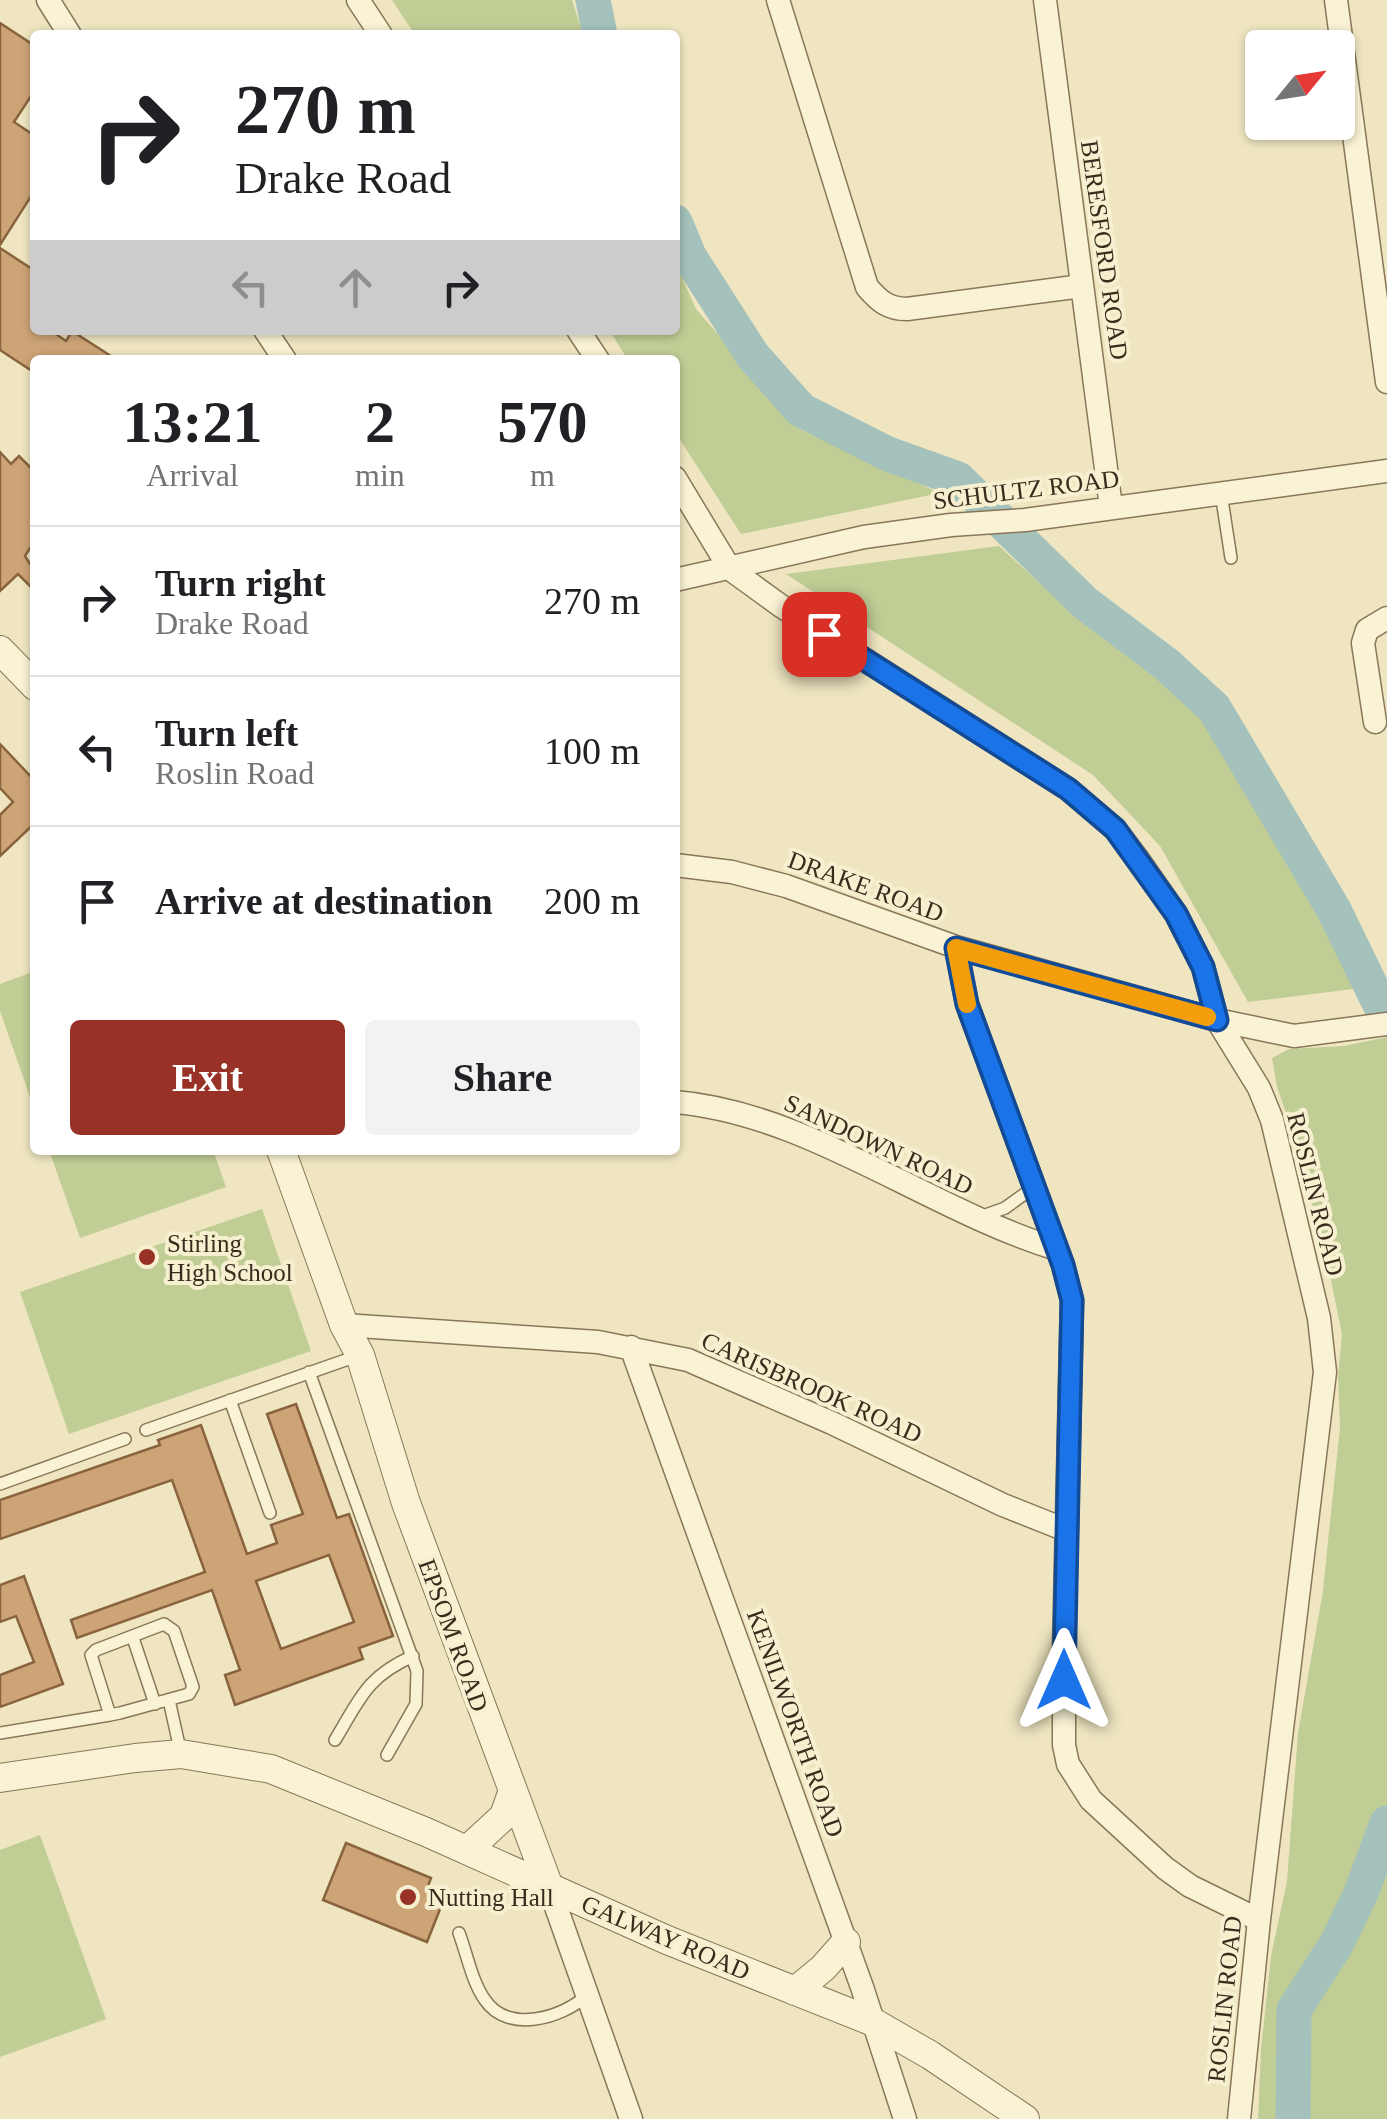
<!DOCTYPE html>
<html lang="en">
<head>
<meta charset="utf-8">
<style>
	body { margin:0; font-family:"Times New Roman",serif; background:#f2f2f2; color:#202124; height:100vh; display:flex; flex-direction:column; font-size:38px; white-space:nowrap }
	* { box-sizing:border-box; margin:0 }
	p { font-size:32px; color:#757577 }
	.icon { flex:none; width:55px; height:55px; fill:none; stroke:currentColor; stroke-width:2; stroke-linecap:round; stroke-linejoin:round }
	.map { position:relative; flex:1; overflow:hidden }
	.details { position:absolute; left:30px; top:355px; width:650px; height:800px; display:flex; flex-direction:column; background:#fff; border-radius:10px; box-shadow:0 2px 8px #0004 }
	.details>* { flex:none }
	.top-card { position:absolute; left:30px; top:30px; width:650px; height:305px; border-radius:10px; box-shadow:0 2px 8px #0004; background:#fff; color:#202124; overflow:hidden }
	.needle { width:65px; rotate:60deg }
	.controls { position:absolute; left:1245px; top:30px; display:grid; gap:20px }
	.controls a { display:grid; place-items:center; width:110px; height:110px; border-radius:10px; background:#fff; box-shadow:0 2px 8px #0004; font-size:50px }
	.pin { position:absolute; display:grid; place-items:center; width:85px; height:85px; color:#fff; margin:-42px; border-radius:20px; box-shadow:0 5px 15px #0006 }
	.me { position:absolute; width:110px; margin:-55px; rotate:0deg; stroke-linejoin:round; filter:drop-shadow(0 0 8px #0008) }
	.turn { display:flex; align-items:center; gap:35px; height:210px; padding:0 40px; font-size:45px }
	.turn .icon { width:130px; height:130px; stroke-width:2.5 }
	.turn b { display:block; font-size:70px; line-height:85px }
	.lanes { display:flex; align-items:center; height:95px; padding:0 40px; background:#0003; justify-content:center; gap:50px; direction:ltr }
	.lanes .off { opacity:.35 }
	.eta { display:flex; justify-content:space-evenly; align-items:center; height:170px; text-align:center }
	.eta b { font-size:60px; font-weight:700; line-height:70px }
	.primary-button { display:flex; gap:20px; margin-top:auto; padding:20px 40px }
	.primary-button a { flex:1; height:115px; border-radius:10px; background:#983227; color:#fff; font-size:40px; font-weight:700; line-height:115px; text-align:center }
	.primary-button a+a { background:#f2f2f2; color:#202124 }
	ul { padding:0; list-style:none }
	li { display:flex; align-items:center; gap:30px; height:150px; padding:0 40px; border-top:2px solid #e0e0e0 }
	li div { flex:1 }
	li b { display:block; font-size:38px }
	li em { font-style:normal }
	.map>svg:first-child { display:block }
	.green { fill:#c0cd95 }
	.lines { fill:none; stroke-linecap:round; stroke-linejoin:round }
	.river { stroke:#a4c1bb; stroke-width:35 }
	.building { fill:#cda476; stroke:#88633e; stroke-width:2.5; fill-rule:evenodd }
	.service-casing { stroke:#887758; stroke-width:14 }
	.minor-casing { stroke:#887758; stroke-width:25 }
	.tertiary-casing { stroke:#887758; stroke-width:30 }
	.service { stroke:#f9f2d4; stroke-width:11 }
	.minor { stroke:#f9f2d4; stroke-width:22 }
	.tertiary { stroke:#f9f2d4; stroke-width:28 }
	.route-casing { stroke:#114b97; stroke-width:25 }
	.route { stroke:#1a73e8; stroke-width:18 }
	.slow { stroke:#f59e0b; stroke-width:18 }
	.poi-dot { fill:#983227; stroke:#f6efd0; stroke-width:4 }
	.labels { text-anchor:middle; stroke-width:8; stroke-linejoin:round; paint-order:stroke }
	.street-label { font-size:25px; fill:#382d1d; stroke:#f6efd0 }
	.poi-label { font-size:25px; fill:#382d1d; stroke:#f6efd0; text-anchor:start }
</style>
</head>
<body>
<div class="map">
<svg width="1387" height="2119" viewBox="0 0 1387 2119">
	<rect width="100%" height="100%" fill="#efe6c1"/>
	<path class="green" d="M392 0H572L583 35H415Z
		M675 262 696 309 801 430 940 493 741 534 675 432V360H628L609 330H675Z
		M999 546 1084 623 1217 725 1362 988 1248 1002 1160 846 1093 775 786 574Z
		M35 971V1111L0 1011V984Z
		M1387 1037V2119H1258L1261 2050 1271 1956 1287 1881 1298 1733 1323 1591 1329 1531 1340 1428 1338 1376 1342 1334 1329 1271 1295 1139 1277 1087 1272 1058 1289 1049 1344 1046Z
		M49 1150H213L226 1187 80 1238Z
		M262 1209 311 1351 69 1434 20 1292Z
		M40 1835 106 2019 0 2057V1850Z"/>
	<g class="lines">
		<path class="river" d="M593 0 600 35
			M675 222 689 256 753 356 801 410 888 454 958 479 1085 603 1166 664 1214 708 1334 910 1387 1019
			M1293 2119 1294 2010 1337 1943 1361 1893 1387 1823"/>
	</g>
	<path class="building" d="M0 23 35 46V90L14 122 35 136V190L0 245Z
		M0 248 35 271V330H50L66 341 72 331 117 360H35V373L0 350Z
		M0 452 11 464 19 456 35 472V540L25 556 35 572V591L18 574 0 591Z
		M0 744 35 781V823L0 856V815L13 802 0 788Z
		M296 1404 337 1518 349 1514 393 1636 359 1648 363 1659 235 1705 225 1675 240 1670 212 1590 77 1638 71 1620 205 1572 172 1480 0 1539V1500L160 1445 158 1440 201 1425 247 1554 277 1543 271 1525 303 1514 267 1414ZM329 1555 354 1622 281 1649 256 1581Z
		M24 1576 63 1684 0 1707V1675L34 1662 16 1616 0 1622V1585Z
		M346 1843 431 1878 428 1886 446 1894 427 1942 323 1900Z"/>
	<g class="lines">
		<defs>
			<path id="service" d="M1221 493 1231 558
				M980 1217 1005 1208 1034 1187
				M309 1372 417 1671 416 1704 387 1755
				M230 1400 270 1513
				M146 1430 360 1355
				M0 1484 125 1439
				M133 1638 155 1704
				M169 1700 181 1754
				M0 1733 110 1715 120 1713 189 1694 193 1687 174 1631 164 1624 96 1650 91 1655 110 1715
				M335 1740C360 1699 366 1677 413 1656
				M459 1933C467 1954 472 1982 485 2000 508 2034 562 2018 586 1996"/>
			<path id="minor" d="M48 0 70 35
				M358 0 381 35
				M778 0 867 287C879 301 888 309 907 309L1082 286
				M1045 0 1111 507
				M1336 0 1387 382
				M265 330 285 360
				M578 330 598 360
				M675 478 730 569 781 606 1068 789 1115 829 1137 858 1176 914 1203 967 1217 1020 1259 1088 1272 1120 1319 1318 1325 1372 1259 1920 1239 2119
				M675 580 864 537 951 525 1025 520 1387 471
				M1375 722 1363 643 1367 630 1387 618
				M675 865 732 872 786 886 956 947 1217 1020 1294 1036 1387 1024
				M956 947 967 1004 1063 1265 1072 1300 1064 1648V1745L1068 1764 1091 1800 1165 1868 1190 1886 1259 1920
				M675 1102C808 1113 929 1210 1057 1249
				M344 1325 598 1342 688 1360 832 1423 1003 1505 1066 1530
				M631 1347 862 1987 905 2119
				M549 1887 631 2119"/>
			<path id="tertiary" d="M0 650 35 686
				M281 1150 344 1325 360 1355 406 1503 549 1887
				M0 1778 135 1758 181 1754 271 1769 426 1832 667 1940 871 2021 930 2055 1025 2119
				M467 1850 504 1816 512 1793
				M795 1991 823 1968 846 1942"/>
		</defs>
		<use href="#service" class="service-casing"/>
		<use href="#minor" class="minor-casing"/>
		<use href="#tertiary" class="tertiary-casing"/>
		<use href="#service" class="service"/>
		<use href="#minor" class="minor"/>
		<use href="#tertiary" class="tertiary"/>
	</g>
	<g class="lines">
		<defs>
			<path id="route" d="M824 634 1068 789 1115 829 1176 914 1203 967 1217 1020 956 948 967 1004 1063 1265 1072 1300 1064 1680"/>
		</defs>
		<use href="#route" class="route-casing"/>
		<use href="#route" class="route"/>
		<path class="slow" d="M967 1004 956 948 1207 1017"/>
	</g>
	<g class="poi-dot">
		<circle cx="147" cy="1257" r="10"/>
		<circle cx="408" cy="1897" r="10"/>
	</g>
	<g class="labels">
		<g class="street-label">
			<text transform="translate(1105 250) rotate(82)" y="9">BERESFORD ROAD</text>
			<text transform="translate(1026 489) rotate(-7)" y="9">SCHULTZ ROAD</text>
			<text transform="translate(866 886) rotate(20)" y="9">DRAKE ROAD</text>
			<text transform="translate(879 1144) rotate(25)" y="9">SANDOWN ROAD</text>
			<text transform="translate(1316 1194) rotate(76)" y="9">ROSLIN ROAD</text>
			<text transform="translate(812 1387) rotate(24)" y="9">CARISBROOK ROAD</text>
			<text transform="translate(454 1635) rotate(70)" y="9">EPSOM ROAD</text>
			<text transform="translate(796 1723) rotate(70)" y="9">KENILWORTH ROAD</text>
			<text transform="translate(666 1937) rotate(23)" y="9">GALWAY ROAD</text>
			<text transform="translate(1224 1999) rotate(-84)" y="9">ROSLIN ROAD</text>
		</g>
		<g class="poi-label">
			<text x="167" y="1252">Stirling<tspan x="167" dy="29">High School</tspan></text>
			<text x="428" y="1906">Nutting Hall</text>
		</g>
	</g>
</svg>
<div class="controls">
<a><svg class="needle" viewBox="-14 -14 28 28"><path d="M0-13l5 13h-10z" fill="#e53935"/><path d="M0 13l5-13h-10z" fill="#757577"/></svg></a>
</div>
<div class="pin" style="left:824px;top:634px;background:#d93025"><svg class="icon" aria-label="arrive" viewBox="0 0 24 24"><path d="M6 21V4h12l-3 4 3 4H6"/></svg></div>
<svg class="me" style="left:1064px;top:1680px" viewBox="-20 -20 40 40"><path d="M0-17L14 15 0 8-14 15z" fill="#1a73e8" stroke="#fff" stroke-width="4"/></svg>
<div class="top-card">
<div class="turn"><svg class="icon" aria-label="right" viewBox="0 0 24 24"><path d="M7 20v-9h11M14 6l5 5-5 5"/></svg><div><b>270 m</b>Drake Road</div></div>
<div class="lanes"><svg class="icon off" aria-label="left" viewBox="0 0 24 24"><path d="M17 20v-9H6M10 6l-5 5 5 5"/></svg><svg class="icon off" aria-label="ahead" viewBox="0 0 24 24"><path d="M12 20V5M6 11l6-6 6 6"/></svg><svg class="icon" aria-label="right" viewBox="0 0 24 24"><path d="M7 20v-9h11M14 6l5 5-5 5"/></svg></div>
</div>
<section class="details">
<div class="eta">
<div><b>13:21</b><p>Arrival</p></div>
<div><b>2</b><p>min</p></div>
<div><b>570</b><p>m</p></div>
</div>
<ul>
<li><svg class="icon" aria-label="right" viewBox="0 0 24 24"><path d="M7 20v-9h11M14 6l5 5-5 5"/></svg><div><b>Turn right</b><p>Drake Road</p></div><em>270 m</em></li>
<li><svg class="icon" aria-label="left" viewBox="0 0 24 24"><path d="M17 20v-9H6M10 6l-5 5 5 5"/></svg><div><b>Turn left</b><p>Roslin Road</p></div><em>100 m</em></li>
<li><svg class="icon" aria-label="arrive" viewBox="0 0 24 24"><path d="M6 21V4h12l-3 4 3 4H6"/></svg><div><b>Arrive at destination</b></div><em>200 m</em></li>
</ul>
<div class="primary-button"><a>Exit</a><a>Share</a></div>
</section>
</div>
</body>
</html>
